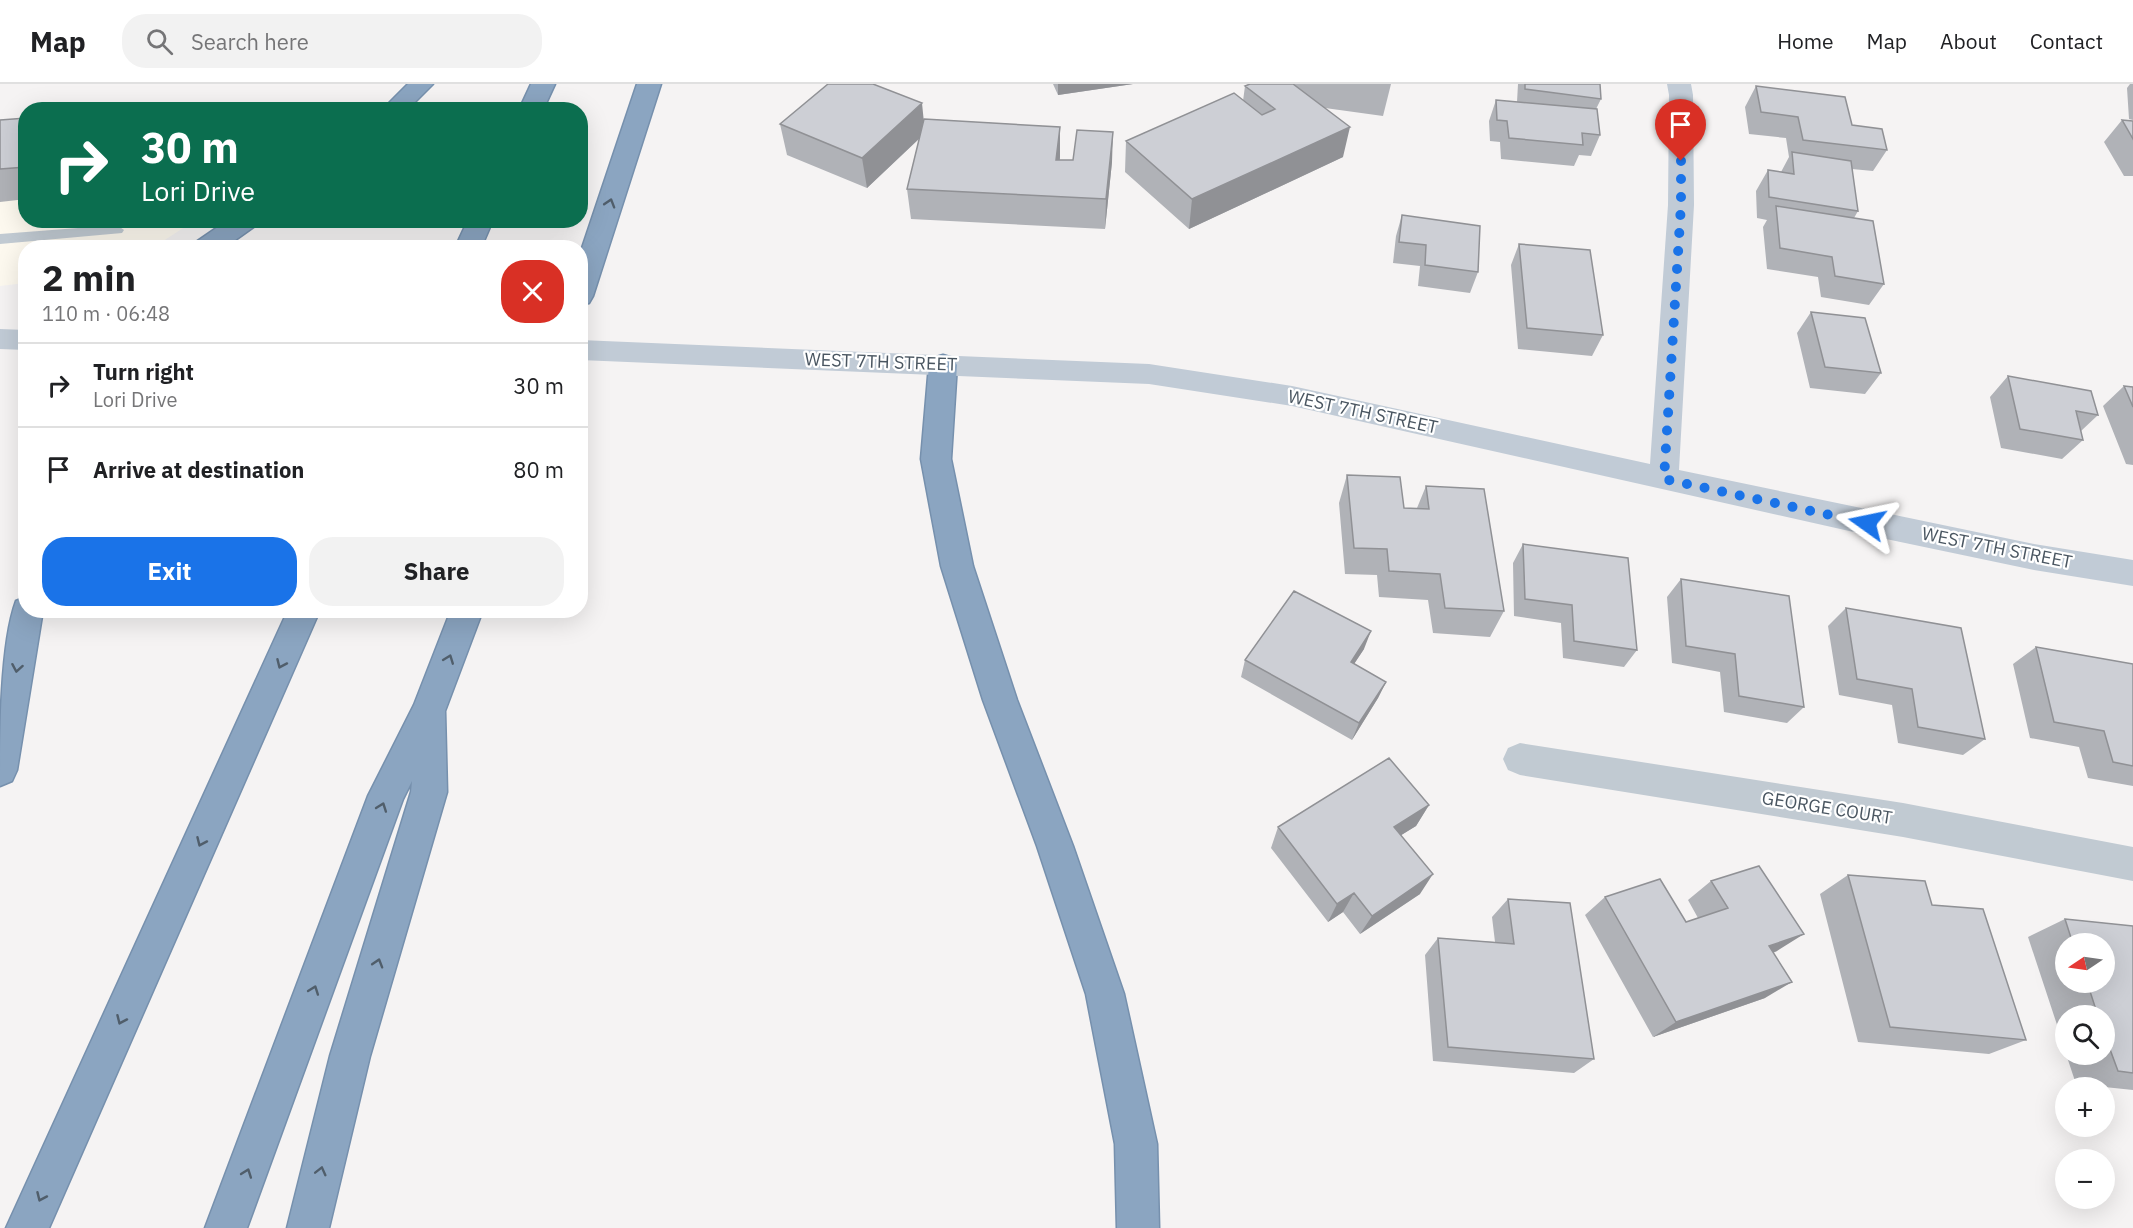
<!DOCTYPE html>
<html lang="en">
<head>
<meta charset="utf-8">
<style>
	body { margin:0; font-family:"IBM Plex Sans",sans-serif; background:#f2f2f2; color:#202124; height:100vh; display:flex; flex-direction:column; font-size:22px; white-space:nowrap }
	* { box-sizing:border-box; margin:0 }
	p { font-size:20px; color:#757577 }
	.icon { flex:none; width:33px; height:33px; fill:none; stroke:currentColor; stroke-width:2; stroke-linecap:round; stroke-linejoin:round }
	.map { position:relative; flex:1; overflow:hidden }
	.sheet { position:absolute; left:18px; top:156px; width:570px; height:378px; display:flex; flex-direction:column; background:#fff; border-radius:24px; box-shadow:0 6px 24px #0002 }
	.sheet>* { flex:none }
	.top-card { position:absolute; left:18px; top:18px; width:570px; height:126px; border-radius:24px; box-shadow:0 6px 24px #0002; background:#0b6e4f; color:#fff; overflow:hidden }
	.needle { width:39px; rotate:257deg }
	.fabs { position:absolute; left:2055px; top:849px; display:grid; gap:12px }
	.fabs a { display:grid; place-items:center; width:60px; height:60px; border-radius:50%; background:#fff; box-shadow:0 6px 24px #0002; font-size:30px }
	.pin { position:absolute; display:grid; place-items:center; width:51px; height:51px; color:#fff; margin:-62px -26px; border-radius:50% 50% 50% 0; rotate:-45deg; box-shadow:0 0 6px #0007 }
	.pin .icon { rotate:45deg }
	.me { position:absolute; width:66px; margin:-33px; rotate:282deg; stroke-linejoin:round; filter:drop-shadow(0 0 4px #0008) }
	.turn { display:flex; align-items:center; gap:21px; height:126px; padding:0 24px; font-size:27px }
	.turn .icon { width:78px; height:78px; stroke-width:2.5 }
	.turn b { display:block; font-size:42px; line-height:51px }
	.round { display:grid; place-items:center; flex:none; width:63px; height:63px; border-radius:24px; background:#f2f2f2 }
	.overview { display:flex; align-items:center; justify-content:space-between; height:102px; padding:0 24px }
	h1 { font-size:36px; font-weight:700; line-height:45px }
	.action { display:flex; gap:12px; margin-top:auto; padding:12px 24px }
	.action a { flex:1; height:69px; border-radius:24px; background:#1a73e8; color:#fff; font-size:24px; font-weight:700; line-height:69px; text-align:center }
	.action a+a { background:#f2f2f2; color:#202124 }
	ul { padding:0; list-style:none }
	li { display:flex; align-items:center; gap:18px; height:84px; padding:0 24px; border-top:2px solid #e0e0e0 }
	li div { flex:1 }
	li b { display:block; font-size:22px }
	li em { font-style:normal }
	header { display:flex; align-items:center; gap:36px; box-sizing:border-box; height:84px; padding:0 30px; background:#fff; border-bottom:2px solid #e0e0e0 }
	header strong { font-size:28px }
	nav { display:flex; gap:33px; margin-inline-start:auto; font-size:21px }
	.search { width:420px; height:54px; background:#f2f2f2; display:flex; align-items:center; gap:15px; box-sizing:border-box; padding:0 21px; border-radius:24px; color:#757577; font-size:22px }
	.map>svg:first-child { display:block }
	.commercial { fill:#fdf9ef }
	.lines { fill:none; stroke-linecap:round; stroke-linejoin:round }
	.highway-casing { stroke:#7690ad; stroke-width:3 }
	.lane { fill:#c1cad2; fill-rule:evenodd }
	.street { fill:#c1cad2; fill-rule:evenodd }
	.secondary { fill:#c1cbd6; fill-rule:evenodd }
	.highway { fill:#8ba5c1; fill-rule:evenodd }
	.wall { fill:#b0b2b7; fill-rule:evenodd }
	.shaded-wall { fill:#909195 }
	.building { fill:#cdcfd5; stroke:#909195; stroke-width:1.5 }
	.oneway { stroke:#505e6b }
	.route { stroke:#1a73e8; stroke-width:10; stroke-dasharray:0 18 }
	.labels { text-anchor:middle; stroke-width:4.5; stroke-linejoin:round; paint-order:stroke }
	.street-label { font-size:18px; fill:#4a5661; stroke:#fff }
</style>
</head>
<body>
<header>
<strong>Map</strong>
<div class="search"><svg class="icon" aria-label="search" viewBox="0 0 24 24"><circle cx="10" cy="10" r="6"/><path d="M15 15l6 6"/></svg>Search here</div>
<nav><a>Home</a><a>Map</a><a>About</a><a>Contact</a></nav>
</header>
<div class="map">
<svg width="2133" height="1144" viewBox="0 0 2133 1144">
	<rect width="100%" height="100%" fill="#f5f3f3"/>
	<path class="commercial" d="M25 50 26 136 194 137 154 163 26 164 25 199 0 202V52Z"/>
	<g class="lines">
		<defs>
			<path id="highway" d="M408 0H433L407 26H382Z
				M531 0H555L543 26H519Z
				M637 0H661L593 212 589 219 580 221V170Z
				M228 136H258L255 142 224 164H192L196 158Z
				M468 136H493L481 164H455Z
				M943 271 953 274 957 281 951 375 973 482 1017 616 1073 762 1124 910 1157 1060 1159 1144H1117L1115 1060 1086 910 1037 762 983 616 941 482 921 375 929 281 933 274Z
				M26 513V526H43L17 686 12 697 0 702C0 651 0 561 16 517Z
				M288 526H320L49 1144H6Z
				M451 526H483L445 627 447 708 370 972 329 1144H287L330 972 411 708 412 697 403 715 247 1144H205L368 712 414 621Z"/>
		</defs>
		<use href="#highway" class="highway-casing"/>
		<path class="lane" d="M117 141 124 146 122 149 0 160V150Z"/>
		<path class="street" d="M1520 659 1903 719 2133 763V797L1903 753 1520 691 1508 686 1503 675 1508 664Z"/>
		<path class="secondary" d="M1667 0H1691L1693 11 1694 121 1679 386 2034 460 2133 476V502L2034 486 1867 451 1292 322 1149 300 580 276V256L1149 280 1292 302 1650 380 1668 121 1669 11Z
			M0 245 26 246V266L0 265Z"/>
		<use href="#highway" class="highway"/>
	</g>
	<path class="wall" d="M1053 0H1133L1058 11Z
		M1250 0H1391L1383 32 1325 24 1343 73 1189 145 1125 88 1126 57 1243 17 1245 2Z
		M1518 0H1600L1601 15 1596 25 1600 51 1591 72 1579 71 1574 82 1501 75 1500 58 1490 57 1489 37 1496 16 1517 18Z
		M2130 0H2133V36L2129 35 2127 4Z
		M1756 2 1852 41 1887 66 1873 87 1852 85 1858 127 1854 134 1884 200 1869 221 1821 213 1818 193 1767 185 1763 143 1767 136 1757 134 1756 107 1768 86 1781 88 1789 73 1786 54 1749 50 1745 23Z
		M26 34V115L0 118V36Z
		M924 35 1060 43V76L1112 78 1105 145 911 135 907 105 919 55 867 104 787 71 780 40Z
		M2122 36 2133 37V92H2124L2104 58Z
		M1402 131 1478 188 1470 209 1418 202 1420 182 1393 179 1396 152Z
		M1519 160 1603 251 1592 272 1518 265 1511 181Z
		M1811 228 1881 289 1865 310 1810 304 1797 249Z
		M2008 292 2098 331 2081 347 2083 356 2062 375 2001 364 1990 313Z
		M2124 302 2133 303V381L2126 380 2103 322Z
		M1347 391 1404 424H1417L1426 402 1504 527 1490 553 1433 549 1428 516 1379 513 1377 491 1345 490 1339 419Z
		M1523 460 1637 566 1624 583 1563 574 1561 539 1514 532 1513 479Z
		M1681 495 1804 623 1787 639 1724 628 1720 588 1672 579 1667 513Z
		M1846 524 1985 655 1963 671 1898 659 1892 621 1839 611 1828 542Z
		M2036 563 2133 580V702L2088 694 2079 663 2030 654 2013 580Z
		M1364 565 1354 580 1386 598 1378 614 1352 656 1241 593 1245 576Z
		M1429 721 1416 742 1401 751 1420 810 1360 850 1343 828 1328 838 1271 764 1278 743Z
		M1848 791 2026 956 1989 970 1858 958 1820 810Z
		M1711 797 1777 867 1773 869 1765 914 1653 953 1585 831 1605 813 1686 838 1698 834 1688 816Z
		M1508 815 1594 975 1574 989 1433 977 1425 871 1438 854 1495 858 1492 833Z
		M2065 835 2133 842V1006L2076 1000 2066 970H2104V932H2066V968L2028 853ZM2066 860H2104V898H2066Z"/>
	<path class="shaded-wall" d="M1058 0H1133L1058 11Z
		M922 19 925 49 867 104 862 74Z
		M1060 43V73L1056 106V76Z
		M1350 43 1343 73 1189 145 1192 115Z
		M1113 48 1112 78 1105 145 1106 115Z
		M1371 547 1364 565 1344 595 1351 578Z
		M1386 598 1378 614 1352 656 1359 639Z
		M1429 721 1416 742 1382 763 1394 743Z
		M1433 790 1420 810 1360 850 1372 832Z
		M1354 809 1343 828 1328 838 1337 820Z
		M1804 850 1777 867 1743 879 1769 862Z
		M1792 898 1765 914 1653 953 1676 938Z"/>
	<path class="building" d="M828 0H873L922 19 862 74 780 40Z
		M1250 0H1293L1350 43 1192 115 1126 57 1234 9 1262 31 1275 25 1245 2Z
		M1525 0H1600L1601 15 1525 5Z
		M1756 2 1845 13 1852 41 1882 45 1887 66 1803 56 1798 33 1761 28Z
		M1496 16 1597 25 1600 51 1582 49 1583 61 1509 54 1507 37 1497 36Z
		M26 34V83L0 85V36Z
		M924 35 1060 43 1056 76H1073L1077 46 1113 48 1106 115 907 105Z
		M2122 36 2133 37V55Z
		M1792 68 1851 77 1858 127 1769 113 1768 86 1794 90Z
		M1776 122 1873 137 1884 200 1835 192 1832 173 1780 164Z
		M1402 131 1480 142 1478 188 1425 181 1426 161 1399 158Z
		M1519 160 1590 166 1603 251 1527 244Z
		M1811 228 1865 234 1881 289 1825 283Z
		M2008 292 2091 307 2098 331 2076 327 2083 356 2020 345Z
		M2124 302 2133 303V323Z
		M1347 391 1400 393 1404 424 1429 425 1426 402 1484 405 1504 527 1445 524 1440 490 1389 487 1387 465 1354 464Z
		M1523 460 1628 474 1637 566 1574 557 1572 521 1525 515Z
		M1681 495 1789 512 1804 623 1739 612 1735 570 1686 562Z
		M1294 507 1371 547 1351 578 1386 598 1359 639 1245 576Z
		M1846 524 1961 544 1985 655 1918 643 1912 605 1857 595Z
		M2036 563 2133 580V682L2113 678 2104 647 2054 638Z
		M1389 674 1429 721 1394 743 1433 790 1372 832 1354 809 1337 820 1278 743Z
		M1759 782 1804 850 1769 862 1792 898 1676 938 1605 813 1660 795 1686 838 1728 824 1711 797Z
		M1848 791 1925 797 1932 821 1983 825 2026 956 1890 943Z
		M1508 815 1570 819 1594 975 1448 963 1438 854 1514 860Z
		M2065 835 2133 842V989L2118 987 2104 949V932H2098L2087 898H2104V860H2073Z"/>
	<defs><path id="oneway-chevron" d="M-2-3.5L2.5 0L-2 3.5" fill="none" stroke-width="1.6" stroke-linecap="round" stroke-linejoin="round" transform="scale(1.5)"/></defs>
	<g class="oneway">
		<use href="#oneway-chevron" transform="translate(610 119) rotate(-73)"/>
		<use href="#oneway-chevron" transform="translate(449 575) rotate(-69)"/>
		<use href="#oneway-chevron" transform="translate(281 580) rotate(114)"/>
		<use href="#oneway-chevron" transform="translate(17 584) rotate(100)"/>
		<use href="#oneway-chevron" transform="translate(382 723) rotate(-70)"/>
		<use href="#oneway-chevron" transform="translate(201 758) rotate(114)"/>
		<use href="#oneway-chevron" transform="translate(378 879) rotate(-73)"/>
		<use href="#oneway-chevron" transform="translate(314 906) rotate(-70)"/>
		<use href="#oneway-chevron" transform="translate(121 936) rotate(114)"/>
		<use href="#oneway-chevron" transform="translate(321 1087) rotate(-76)"/>
		<use href="#oneway-chevron" transform="translate(247 1089) rotate(-70)"/>
		<use href="#oneway-chevron" transform="translate(41 1113) rotate(114)"/>
	</g>
	<g class="lines">
		<path class="route" d="M1681 77V121L1664 395 1867 439"/>
	</g>
	<g class="labels">
		<g class="street-label">
			<text transform="translate(881 278) rotate(2)" y="6">WEST 7TH STREET</text>
			<text transform="translate(1363 328) rotate(12)" y="6">WEST 7TH STREET</text>
			<text transform="translate(1997 464) rotate(11)" y="6">WEST 7TH STREET</text>
			<text transform="translate(1827 724) rotate(9)" y="6">GEORGE COURT</text>
		</g>
	</g>
</svg>
<div class="fabs">
<a><svg class="needle" viewBox="-14 -14 28 28"><path d="M0-13l5 13h-10z" fill="#e53935"/><path d="M0 13l5-13h-10z" fill="#757577"/></svg></a>
<a><svg class="icon" aria-label="search" viewBox="0 0 24 24"><circle cx="10" cy="10" r="6"/><path d="M15 15l6 6"/></svg></a>
<a>+</a>
<a>−</a>
</div>
<div class="pin" style="left:1681px;top:77px;background:#d93025"><svg class="icon" aria-label="arrive" viewBox="0 0 24 24"><path d="M6 21V4h12l-3 4 3 4H6"/></svg></div>
<svg class="me" style="left:1867px;top:439px" viewBox="-20 -20 40 40"><path d="M0-17L14 15 0 8-14 15z" fill="#1a73e8" stroke="#fff" stroke-width="4"/></svg>
<div class="top-card">
<div class="turn"><svg class="icon" aria-label="right" viewBox="0 0 24 24"><path d="M7 20v-9h11M14 6l5 5-5 5"/></svg><div><b>30 m</b>Lori Drive</div></div>
</div>
<section class="sheet">
<div class="overview"><div><h1>2 min</h1><p>110 m · 06:48</p></div><a class="round" style="background:#d93025;color:#fff"><svg class="icon" aria-label="close" viewBox="0 0 24 24"><path d="M6 6l12 12M18 6L6 18"/></svg></a></div>
<ul>
<li><svg class="icon" aria-label="right" viewBox="0 0 24 24"><path d="M7 20v-9h11M14 6l5 5-5 5"/></svg><div><b>Turn right</b><p>Lori Drive</p></div><em>30 m</em></li>
<li><svg class="icon" aria-label="arrive" viewBox="0 0 24 24"><path d="M6 21V4h12l-3 4 3 4H6"/></svg><div><b>Arrive at destination</b></div><em>80 m</em></li>
</ul>
<div class="action"><a>Exit</a><a>Share</a></div>
</section>
</div>
</body>
</html>
